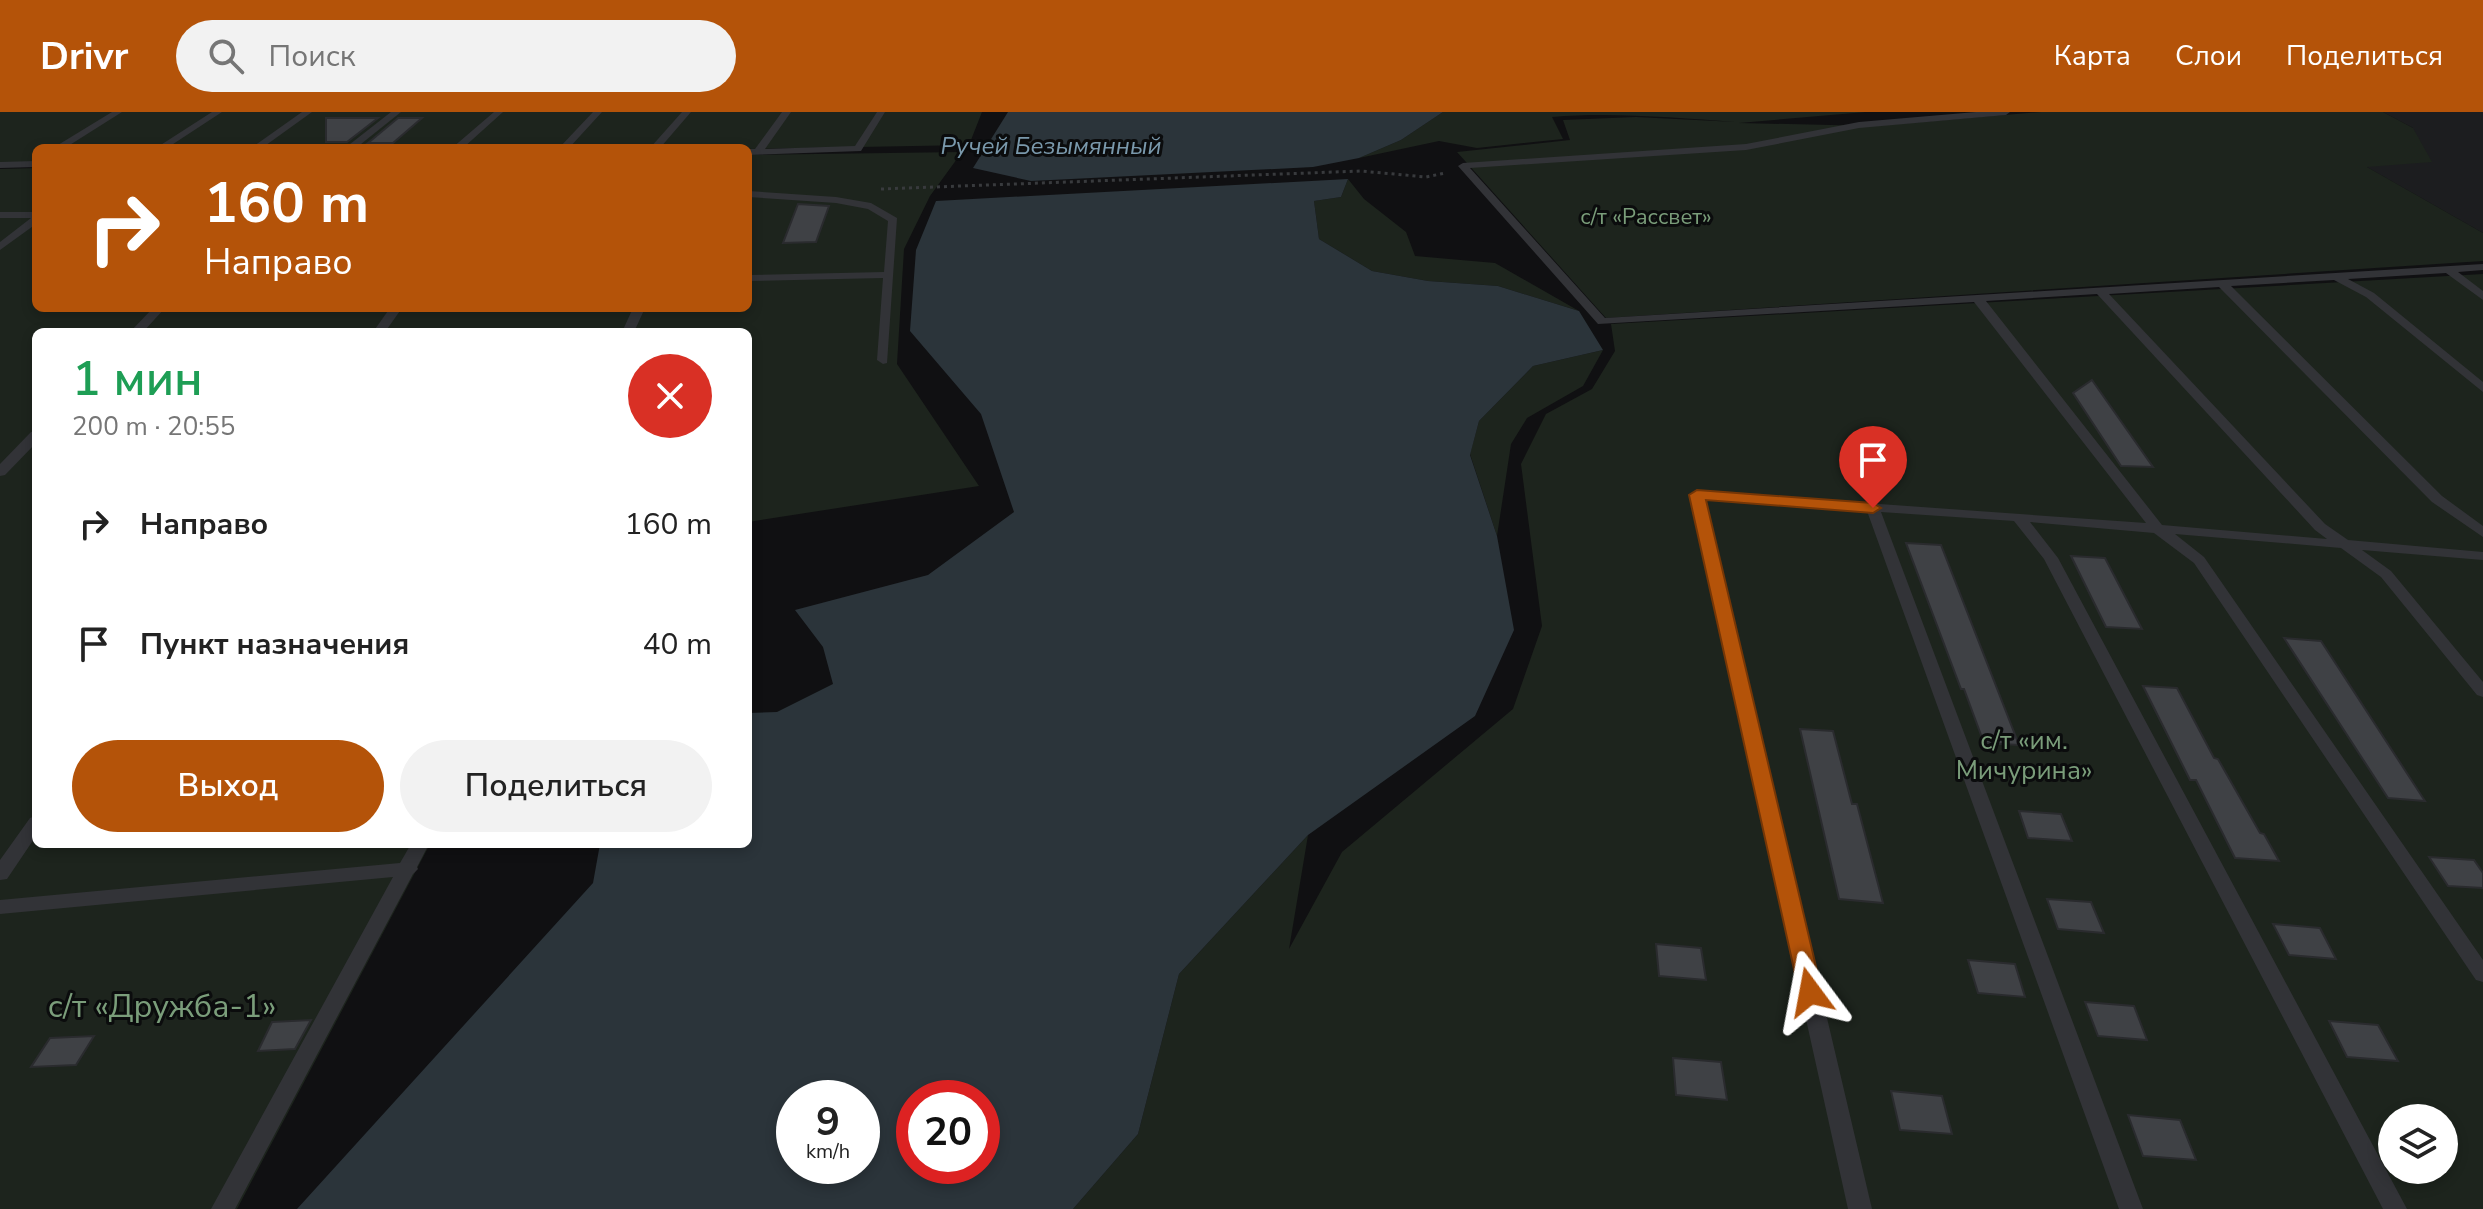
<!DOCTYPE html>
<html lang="ru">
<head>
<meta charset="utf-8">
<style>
	body { margin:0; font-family:"Nunito Sans",sans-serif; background:#f2f2f2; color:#222; height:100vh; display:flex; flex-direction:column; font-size:30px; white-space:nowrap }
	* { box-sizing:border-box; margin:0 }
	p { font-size:26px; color:#767676 }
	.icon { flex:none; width:44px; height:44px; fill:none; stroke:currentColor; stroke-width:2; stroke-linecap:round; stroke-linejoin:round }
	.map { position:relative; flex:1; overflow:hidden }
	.drawer { position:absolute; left:32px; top:216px; width:720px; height:520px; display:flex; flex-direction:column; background:#fff; border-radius:12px; box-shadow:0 4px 12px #0003 }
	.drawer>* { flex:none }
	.guide { position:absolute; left:32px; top:32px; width:720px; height:168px; border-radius:12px; box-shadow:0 4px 12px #0003; background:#b45309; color:#fff; overflow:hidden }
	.tools { position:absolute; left:2378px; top:992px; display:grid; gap:16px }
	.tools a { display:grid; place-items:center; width:80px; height:80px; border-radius:50%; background:#fff; box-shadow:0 4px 12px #0003; font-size:40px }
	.speed { position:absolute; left:776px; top:968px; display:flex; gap:16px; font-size:40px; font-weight:700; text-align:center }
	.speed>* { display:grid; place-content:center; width:104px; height:104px; border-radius:50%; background:#fff; box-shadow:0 4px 12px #0003; line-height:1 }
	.speed small { font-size:20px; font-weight:400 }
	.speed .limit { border:12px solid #d22; background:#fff; color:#111 }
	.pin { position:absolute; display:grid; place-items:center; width:68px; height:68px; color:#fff; margin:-82px -34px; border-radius:50% 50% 50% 0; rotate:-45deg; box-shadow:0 0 8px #0007 }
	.pin .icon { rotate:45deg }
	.me { position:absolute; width:88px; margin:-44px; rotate:347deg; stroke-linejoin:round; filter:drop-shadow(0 0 6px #0008) }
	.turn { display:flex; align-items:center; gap:28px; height:168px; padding:0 40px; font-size:36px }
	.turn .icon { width:104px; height:104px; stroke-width:2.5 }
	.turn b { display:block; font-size:56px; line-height:68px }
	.round { display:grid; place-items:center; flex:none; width:84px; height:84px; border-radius:42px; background:#f2f2f2 }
	.head { display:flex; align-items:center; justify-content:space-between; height:136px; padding:0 40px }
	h1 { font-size:48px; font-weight:600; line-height:60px; color:#1e9e55 }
	.button { display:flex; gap:16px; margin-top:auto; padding:16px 40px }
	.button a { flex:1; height:92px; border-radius:48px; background:#b45309; color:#fff; font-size:32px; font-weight:600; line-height:92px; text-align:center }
	.button a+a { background:#f2f2f2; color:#222 }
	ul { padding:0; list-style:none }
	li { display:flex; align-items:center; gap:24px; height:120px; padding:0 40px }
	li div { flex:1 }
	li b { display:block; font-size:30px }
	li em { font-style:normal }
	header { display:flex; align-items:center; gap:48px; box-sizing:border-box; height:112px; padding:0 40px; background:#b45309; color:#fff }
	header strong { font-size:38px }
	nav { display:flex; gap:44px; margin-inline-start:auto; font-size:28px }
	.search { width:560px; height:72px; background:#f2f2f2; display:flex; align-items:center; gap:20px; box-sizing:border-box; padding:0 28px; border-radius:44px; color:#767676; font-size:30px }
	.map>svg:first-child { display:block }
	.built { fill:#1c1d1f }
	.green { fill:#1d241d; fill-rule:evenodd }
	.water { fill:#2b343a; fill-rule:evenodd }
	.building { fill:#3f4145; stroke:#2a2b2e; stroke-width:2 }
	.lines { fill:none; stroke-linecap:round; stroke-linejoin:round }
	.path { stroke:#383a3d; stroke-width:3; stroke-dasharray:3 4; stroke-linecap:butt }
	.service { fill:#323337; fill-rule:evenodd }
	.route { fill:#b45309; stroke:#753606; stroke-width:2 }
	.labels { text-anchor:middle; stroke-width:6; stroke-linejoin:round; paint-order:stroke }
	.far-park-label { font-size:22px; fill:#7a9d7a; stroke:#0b0c0d }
	.far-water-label { font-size:24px; font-style:italic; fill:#7a99ac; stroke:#0b0c0d }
	.park-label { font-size:26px; fill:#7a9d7a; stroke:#0b0c0d }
	.near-park-label { font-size:32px; fill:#7a9d7a; stroke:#0b0c0d }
</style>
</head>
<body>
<header>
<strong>Drivr</strong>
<div class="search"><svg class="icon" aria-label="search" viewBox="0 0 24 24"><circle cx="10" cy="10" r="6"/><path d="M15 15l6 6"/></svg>Поиск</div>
<nav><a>Карта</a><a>Слои</a><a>Поделиться</a></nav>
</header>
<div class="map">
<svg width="2483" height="1097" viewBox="0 0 2483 1097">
	<rect width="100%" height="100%" fill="#101012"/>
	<path class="built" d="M2383 0H2483V121L2365 54 2413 16Z"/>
	<path class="green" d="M0 0H982L969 33 748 37 36 36V50L0 51Z
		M1443 0H1866L1739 11 1874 14 2041 0H2383L2413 16 2432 50 2367 55 2483 121V149L1606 206 1457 40 1570 28 1563 8 1636 5 1736 10C1675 6 1613 0 1552 5L1563 27 1477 36 1439 29 1359 46 1401 28Z
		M962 40 930 84 904 137 897 252 979 374 748 410V220H36V732H430L237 1097H0V57L36 56V196H748V43Z
		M1348 67 1364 87 1406 120 1415 144 1495 151 1579 199 1498 174 1428 169 1372 159 1319 127 1314 89 1341 85Z
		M2483 162V1097H1073L1138 1022 1179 862 1308 723 1289 837 1342 740 1513 597 1542 514 1521 352 1546 302 1592 277 1615 239 1611 212ZM2392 1006H2444V1058H2392Z
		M1603 238 1583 274 1527 306 1511 332 1497 424 1470 342 1479 309 1533 254Z"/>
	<path class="water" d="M1008 0H1443L1401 28 1359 46 1313 55 1031 69 973 56Z
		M1348 67 1341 85 1314 89 1319 127 1372 159 1428 169 1498 174 1579 199 1603 238 1533 254 1479 309 1470 343 1497 424 1514 518 1475 604 1308 723 1179 862 1138 1022 1073 1097H297L593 771 600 732H748V601L777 600 833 572 823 535 795 498 928 463 1014 400 981 302 910 219 916 138 936 89ZM794 986H862V1054H794ZM914 986H982V1054H914Z"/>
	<path class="building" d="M326 6H378L347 30H326Z
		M398 6H422L393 31H368Z
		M798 92 829 94 816 130 783 131Z
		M2092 268 2153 355 2121 354 2073 281Z
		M1906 431 1941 433 2019 633 1984 631 1964 577H1961Z
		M2071 444 2105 446 2142 517 2106 515Z
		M2284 526 2321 529 2425 689 2388 686Z
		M2143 574 2177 576 2214 646 2218 647 2260 721 2264 722 2279 749 2235 746 2196 668H2190Z
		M1800 617 1833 619 1852 692H1857L1883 791 1839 787Z
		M2019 699 2061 702 2072 729 2028 726Z
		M2429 745 2474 748 2483 761V776L2448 774Z
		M2047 787 2091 790 2104 821 2058 817Z
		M2273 812 2320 816 2336 847 2289 843Z
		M1656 832 1701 836 1706 868 1659 864Z
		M1968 848 2015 852 2025 885 1978 881Z
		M2085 890 2134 894 2147 928 2098 924Z
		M311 908 295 937 258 939 272 910Z
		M2329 909 2378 913 2398 949 2347 945Z
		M94 924 76 953 31 955 50 926Z
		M1673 946 1721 950 1727 988 1676 983Z
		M1891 979 1942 984 1952 1022 1900 1018Z
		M2128 1003 2180 1008 2196 1048 2143 1044Z"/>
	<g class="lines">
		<path class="path" d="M881 77 1361 59 1426 65 1445 61"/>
		<path class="service" d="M112 0H122L65 36H53Z
			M212 0H222L167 36H156Z
			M302 0H312L262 36H251Z
			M391 0H401L356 36H345Z
			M494 0H503L463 36H452Z
			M593 0H602L569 36H559Z
			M682 0H691L660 36H650Z
			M782 0H791L765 37 855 34 877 0H885L861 39 748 43V37H755Z
			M1976 0H2010L2006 3 1859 16 1746 38 1470 56 1605 206 2483 152V158L2458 160 2483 179V188L2446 161 2348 167 2374 181 2483 270V280L2366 185 2334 168 2231 174 2442 384 2483 414V425L2432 390 2219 175 2109 182 2325 412 2348 428 2483 440V448L2362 438 2391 459 2483 570V585L2477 583 2381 465 2341 436 2175 422 2204 445 2483 848V870L2476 868 2194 451 2154 421 2030 410 2058 446 2407 1097H2383L2044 447 2014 409 1881 400 2143 1097H2119L1867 399 1705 388 1872 1097H1848L1690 383 1697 379 2146 411 1974 190 1598 212 1458 54 1463 51 1746 32 1859 10ZM2097 182 2315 418 2327 427 2162 413 1986 189Z
			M36 49V55L0 56V50Z
			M748 79 836 85 871 91 897 106 887 251 883 252 877 248 883 166 748 169V163L884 160 888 109 868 97 836 91 748 85Z
			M0 100H36V112L0 138V130L31 106H0Z
			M153 196H165L143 220H130Z
			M390 196H402L385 220H373Z
			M633 196H645L634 220H622Z
			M36 319V331L5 363 0 364V352L31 320Z
			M36 704V724L7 767 0 768V748L30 706Z
			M411 732H429L417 755 418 757 413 762 235 1097H211L393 765 0 802V788L400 751Z"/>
	</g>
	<path class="route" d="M1697 378 1873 391 1881 396 1873 401 1706 388 1822 880 1818 886 1810 888 1802 886 1799 880 1689 383Z"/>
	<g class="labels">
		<g class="far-park-label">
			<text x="1646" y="112">с/т «Рассвет»</text>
		</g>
		<g class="far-water-label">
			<text x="1051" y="42">Ручей Безымянный</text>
		</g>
		<g class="park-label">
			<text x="2024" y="637">с/т «им.<tspan x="2024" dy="30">Мичурина»</tspan></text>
		</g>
		<g class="near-park-label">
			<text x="162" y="905">с/т «Дружба-1»</text>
		</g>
	</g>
</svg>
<div class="tools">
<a><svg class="icon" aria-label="layers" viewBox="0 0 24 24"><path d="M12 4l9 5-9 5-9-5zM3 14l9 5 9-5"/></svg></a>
</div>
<div class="speed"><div>9<small>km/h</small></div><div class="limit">20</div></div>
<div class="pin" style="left:1873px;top:396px;background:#d93025"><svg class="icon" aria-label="arrive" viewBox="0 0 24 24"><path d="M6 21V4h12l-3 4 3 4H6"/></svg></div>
<svg class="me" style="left:1810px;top:880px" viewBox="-20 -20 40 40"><path d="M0-17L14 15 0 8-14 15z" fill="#b45309" stroke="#fff" stroke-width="4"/></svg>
<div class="guide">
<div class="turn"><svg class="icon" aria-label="right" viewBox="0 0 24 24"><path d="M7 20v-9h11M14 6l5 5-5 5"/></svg><div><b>160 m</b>Направо</div></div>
</div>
<section class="drawer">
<div class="head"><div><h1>1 мин</h1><p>200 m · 20:55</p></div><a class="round" style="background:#d93025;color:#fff"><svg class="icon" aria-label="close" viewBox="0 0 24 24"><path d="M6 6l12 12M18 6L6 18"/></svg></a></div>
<ul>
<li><svg class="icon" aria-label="right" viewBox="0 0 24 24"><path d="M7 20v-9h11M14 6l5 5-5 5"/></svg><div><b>Направо</b></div><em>160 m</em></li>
<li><svg class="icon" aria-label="arrive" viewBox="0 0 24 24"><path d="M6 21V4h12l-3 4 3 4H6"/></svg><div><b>Пункт назначения</b></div><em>40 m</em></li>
</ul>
<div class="button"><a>Выход</a><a>Поделиться</a></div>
</section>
</div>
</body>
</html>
